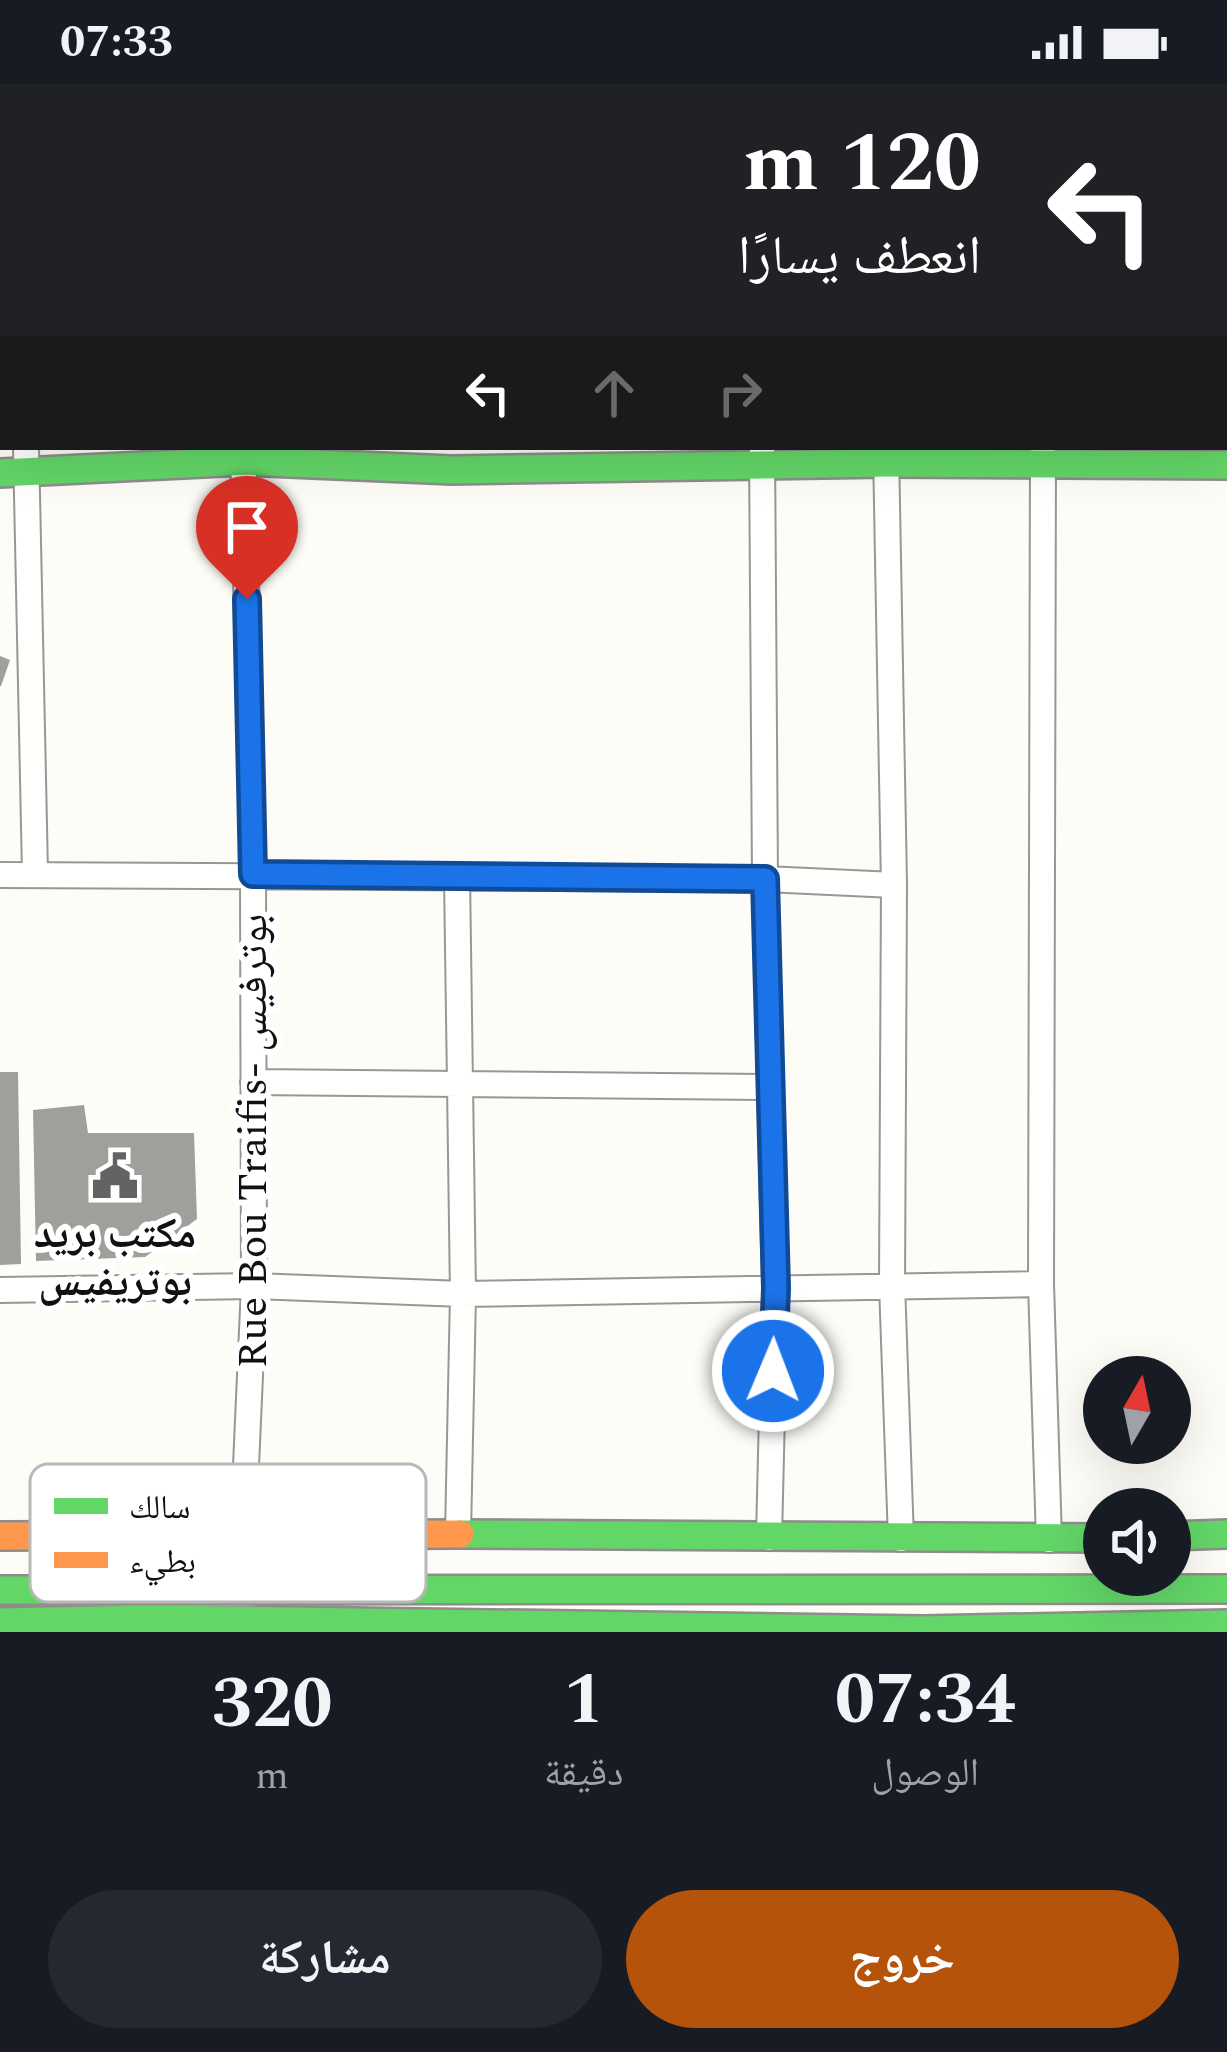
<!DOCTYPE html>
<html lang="ar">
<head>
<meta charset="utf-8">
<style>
	body { margin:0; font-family:Spectral,"Noto Naskh Arabic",serif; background:#242831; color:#f1f3f6; direction:rtl; height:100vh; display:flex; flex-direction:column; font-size:45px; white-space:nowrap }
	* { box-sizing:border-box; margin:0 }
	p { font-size:39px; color:#9ea1a6 }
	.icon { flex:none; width:66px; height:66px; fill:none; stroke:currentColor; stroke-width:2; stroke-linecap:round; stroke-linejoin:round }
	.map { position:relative; height:1548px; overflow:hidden; direction:ltr }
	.drawer { display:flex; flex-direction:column; background:#171b24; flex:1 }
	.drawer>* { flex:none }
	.hud { position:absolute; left:0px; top:0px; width:1227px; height:366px; box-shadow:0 12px 48px #0002; direction:rtl; background:#202124; color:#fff; overflow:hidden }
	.needle { width:78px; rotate:9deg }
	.buttons { position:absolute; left:1083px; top:1272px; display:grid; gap:24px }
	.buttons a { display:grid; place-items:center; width:108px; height:108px; border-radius:50%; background:#171b24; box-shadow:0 12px 48px #0002; font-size:60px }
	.pin { position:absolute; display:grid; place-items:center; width:102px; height:102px; color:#fff; margin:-123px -51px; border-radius:50% 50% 50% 0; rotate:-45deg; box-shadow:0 0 12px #0007 }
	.pin .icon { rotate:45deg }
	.me { position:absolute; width:132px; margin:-66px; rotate:1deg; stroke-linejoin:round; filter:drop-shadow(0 0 9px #0008) }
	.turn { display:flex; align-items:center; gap:42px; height:252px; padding:0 48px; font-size:54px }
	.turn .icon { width:156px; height:156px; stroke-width:2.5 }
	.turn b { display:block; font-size:84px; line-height:102px }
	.lanes { display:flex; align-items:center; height:114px; padding:0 48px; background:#0003; justify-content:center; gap:60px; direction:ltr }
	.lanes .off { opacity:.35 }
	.eta { display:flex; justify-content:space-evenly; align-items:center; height:204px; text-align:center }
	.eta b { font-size:72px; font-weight:700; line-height:84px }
	.cta { display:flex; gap:24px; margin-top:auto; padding:24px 48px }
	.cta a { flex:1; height:138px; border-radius:72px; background:#b45309; color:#fff; font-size:48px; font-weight:700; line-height:138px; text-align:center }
	.cta a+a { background:#242831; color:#f1f3f6 }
	.status { display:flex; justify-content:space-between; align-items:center; height:84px; padding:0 60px; background:#171b24; direction:ltr }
	.status svg { height:33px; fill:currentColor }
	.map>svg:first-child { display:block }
	.building { fill:#a19f9c }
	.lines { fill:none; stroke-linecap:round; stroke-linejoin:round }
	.street-casing { stroke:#979795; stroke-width:28 }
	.fast-casing { stroke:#8e8d8b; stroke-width:32 }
	.slow-casing { stroke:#8e8d8b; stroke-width:32 }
	.street { stroke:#fffffe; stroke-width:24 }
	.fast { stroke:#63d668; stroke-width:27 }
	.slow { stroke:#ff974d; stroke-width:27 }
	.route-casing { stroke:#114b97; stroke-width:30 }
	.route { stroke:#1a73e8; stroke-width:21 }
	.labels { text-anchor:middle; stroke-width:12; stroke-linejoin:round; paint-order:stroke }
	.street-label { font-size:42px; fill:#111; stroke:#fff }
	.poi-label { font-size:42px; font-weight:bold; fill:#111; stroke:#fff }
	.key { fill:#fff; stroke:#b8b8b8; stroke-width:3 }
	.key-label { font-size:33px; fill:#111 }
</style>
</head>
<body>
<div class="status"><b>07:33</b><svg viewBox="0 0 49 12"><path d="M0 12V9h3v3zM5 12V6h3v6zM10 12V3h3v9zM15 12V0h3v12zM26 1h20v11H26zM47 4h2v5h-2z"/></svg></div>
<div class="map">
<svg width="1227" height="1548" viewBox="0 0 1227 1548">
	<rect width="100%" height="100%" fill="#fdfcf7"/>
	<path class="building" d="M0 572 10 576 1 602H0Z
		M0 988H18L21 1180 0 1181Z
		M84 1021 88 1049H194L197 1135 145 1173 36 1177 33 1026Z"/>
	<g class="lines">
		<defs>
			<path id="street" d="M30 0V3
				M1039 0V3
				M241 3V0
				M456 3V0
				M759 3V0
				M890 3V0
				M0 95H3
				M26 363 35 789
				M762 363 765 795 775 1204 769 1454
				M1043 363 1041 1200 1049 1456
				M886 365 894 801 892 1200 901 1455
				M0 791 765 795 894 801
				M457 792 463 1210 458 1450
				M253 998 770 1003
				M0 1206 254 1202 463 1210 1041 1200
				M243 1449 254 1202 253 791 243 365"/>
			<path id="fast" d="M0 389 244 377 452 386 886 379 1227 381
				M460 1450 1104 1454
				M1170 1452 1227 1450
				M0 1506 1227 1505
				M0 1538 150 1535 922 1546 1227 1540"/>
			<path id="slow" d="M0 1452 460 1450"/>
		</defs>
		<use href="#street" class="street-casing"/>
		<use href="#fast" class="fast-casing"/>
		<use href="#slow" class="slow-casing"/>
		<use href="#street" class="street"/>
		<use href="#fast" class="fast"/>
		<use href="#slow" class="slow"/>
	</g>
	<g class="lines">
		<defs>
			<path id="route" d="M247 515 253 790 765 795 776 1204 773 1287"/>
		</defs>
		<use href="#route" class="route-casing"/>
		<use href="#route" class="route"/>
	</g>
	<defs>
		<symbol id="civic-bare" viewBox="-9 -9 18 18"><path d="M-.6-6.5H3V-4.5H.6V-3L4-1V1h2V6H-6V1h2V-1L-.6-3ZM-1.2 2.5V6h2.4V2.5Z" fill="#646362" stroke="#fff" stroke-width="2.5" paint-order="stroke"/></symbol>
	</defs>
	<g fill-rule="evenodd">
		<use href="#civic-bare" x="82" y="1059" width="66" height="66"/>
	</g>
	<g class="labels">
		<g class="street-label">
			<text transform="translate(251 1057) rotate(-90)" y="15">Rue Bou Traifis- بوترفيس</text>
		</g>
		<g class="poi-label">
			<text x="115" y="1163">مكتب بريد<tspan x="115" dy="48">بوتريفيس</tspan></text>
		</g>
	</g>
	<rect x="30" y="1380" width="396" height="138" rx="18" class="key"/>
	<rect x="54" y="1414" width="54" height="16" fill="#63d668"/>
	<rect x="54" y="1468" width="54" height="16" fill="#ff974d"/>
	<g class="key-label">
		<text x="129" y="1434">سالك</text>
		<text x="129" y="1488">بطيء</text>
	</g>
</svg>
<div class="buttons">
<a><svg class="needle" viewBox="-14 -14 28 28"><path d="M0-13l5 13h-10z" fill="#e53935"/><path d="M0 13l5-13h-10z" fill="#9ea1a6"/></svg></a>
<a><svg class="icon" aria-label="sound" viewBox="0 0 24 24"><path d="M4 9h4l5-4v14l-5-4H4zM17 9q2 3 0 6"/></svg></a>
</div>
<div class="pin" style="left:247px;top:515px;background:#d93025"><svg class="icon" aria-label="arrive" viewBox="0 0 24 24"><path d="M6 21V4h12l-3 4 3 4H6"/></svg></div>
<svg class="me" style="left:773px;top:1287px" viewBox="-20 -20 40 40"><circle r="17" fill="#1a73e8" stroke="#fff" stroke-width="3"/><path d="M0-11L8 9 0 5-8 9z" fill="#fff"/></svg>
<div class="hud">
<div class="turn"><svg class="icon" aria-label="left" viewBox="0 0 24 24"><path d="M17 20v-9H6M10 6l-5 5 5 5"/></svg><div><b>120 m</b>انعطف يسارًا</div></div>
<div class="lanes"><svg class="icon" aria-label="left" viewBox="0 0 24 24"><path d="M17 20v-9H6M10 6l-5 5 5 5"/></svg><svg class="icon off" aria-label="ahead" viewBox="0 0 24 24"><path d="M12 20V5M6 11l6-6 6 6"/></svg><svg class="icon off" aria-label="right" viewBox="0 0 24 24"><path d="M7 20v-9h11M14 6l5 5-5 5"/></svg></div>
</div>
</div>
<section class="drawer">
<div class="eta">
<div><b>07:34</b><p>الوصول</p></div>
<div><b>1</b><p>دقيقة</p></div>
<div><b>320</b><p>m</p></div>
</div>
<div class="cta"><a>خروج</a><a>مشاركة</a></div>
</section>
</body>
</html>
